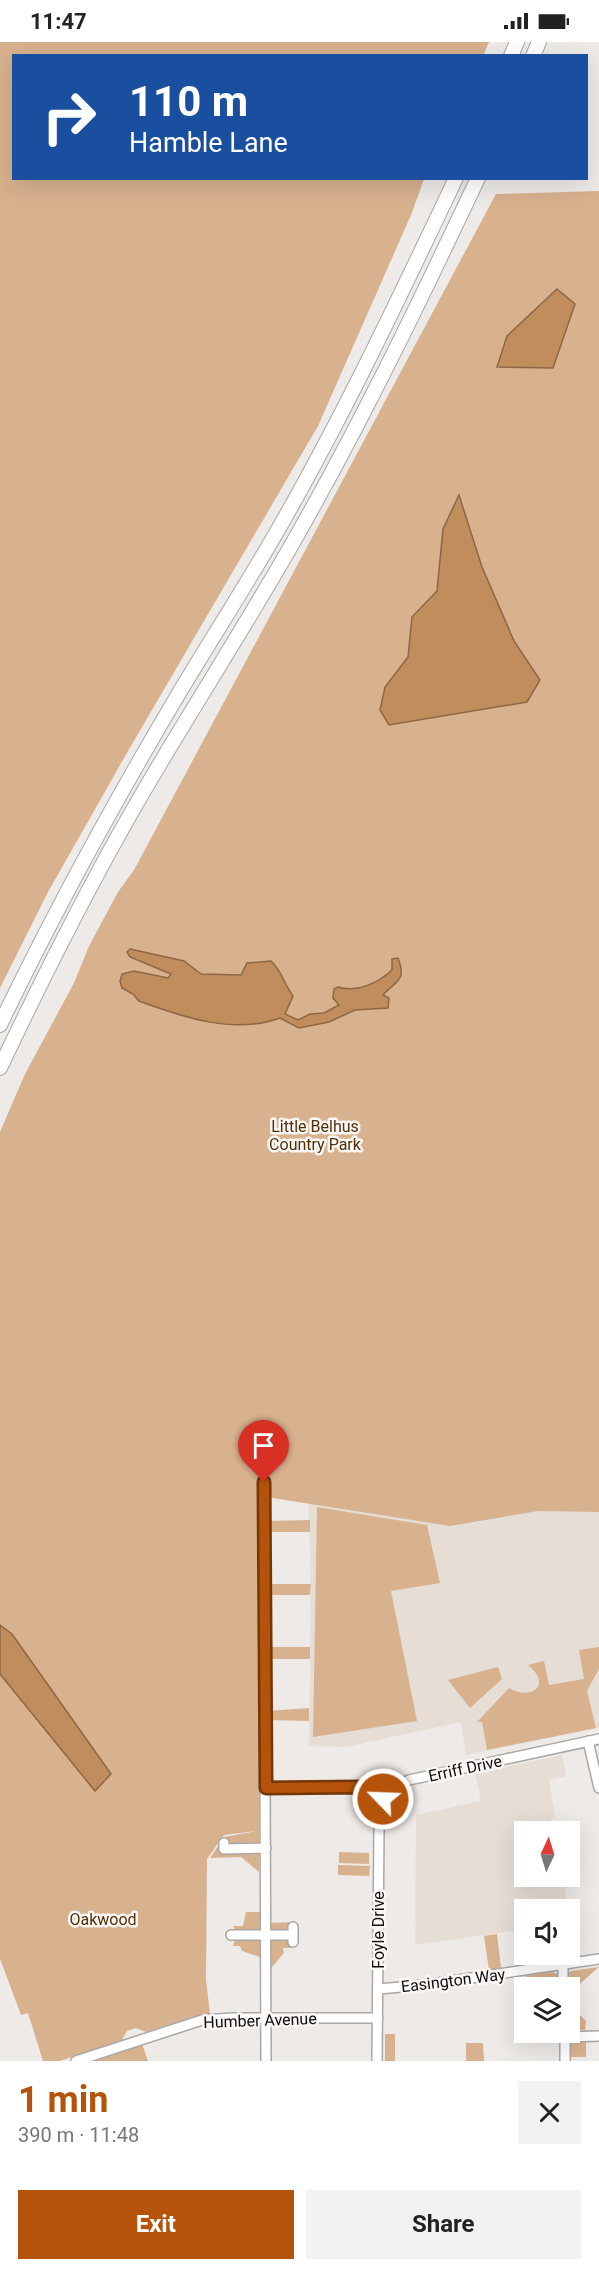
<!DOCTYPE html>
<html lang="en">
<head>
<meta charset="utf-8">
<style>
	body { margin:0; font-family:Roboto,sans-serif; background:#f2f2f2; color:#222; height:100vh; display:flex; flex-direction:column; font-size:22px; white-space:nowrap }
	* { box-sizing:border-box; margin:0 }
	p { font-size:20px; color:#767676 }
	.icon { flex:none; width:33px; height:33px; fill:none; stroke:currentColor; stroke-width:2; stroke-linecap:round; stroke-linejoin:round }
	.map { position:relative; height:2019px; overflow:hidden }
	.side { display:flex; flex-direction:column; background:#fff; flex:1 }
	.side>* { flex:none }
	.top-card { position:absolute; left:12px; top:12px; width:576px; height:126px; border-radius:0px; box-shadow:0 6px 24px #0002; background:#1a4fa0; color:#fff; overflow:hidden }
	.needle { width:39px; rotate:4deg }
	.controls { position:absolute; left:514px; top:1779px; display:grid; gap:12px }
	.controls a { display:grid; place-items:center; width:66px; height:66px; border-radius:0px; background:#fff; box-shadow:0 6px 24px #0002; font-size:30px }
	.pin { position:absolute; display:grid; place-items:center; width:51px; height:51px; color:#fff; margin:-62px -26px; border-radius:50% 50% 50% 0; rotate:-45deg; box-shadow:0 0 6px #0007 }
	.pin .icon { rotate:45deg }
	.me { position:absolute; width:66px; margin:-33px; rotate:294deg; stroke-linejoin:round; filter:drop-shadow(0 0 4px #0008) }
	.turn { display:flex; align-items:center; gap:21px; height:126px; padding:0 18px; font-size:27px }
	.turn .icon { width:78px; height:78px; stroke-width:2.5 }
	.turn b { display:block; font-size:42px; line-height:51px }
	.round { display:grid; place-items:center; flex:none; width:63px; height:63px; border-radius:0px; background:#f2f2f2 }
	.summary { display:flex; align-items:center; justify-content:space-between; height:102px; padding:0 18px }
	h1 { font-size:36px; font-weight:700; line-height:45px; color:#b45309 }
	.button { display:flex; gap:12px; margin-top:auto; padding:12px 18px }
	.button a { flex:1; height:69px; border-radius:0px; background:#b45309; color:#fff; font-size:24px; font-weight:700; line-height:69px; text-align:center }
	.button a+a { background:#f2f2f2; color:#222 }
	.status { display:flex; justify-content:space-between; align-items:center; height:42px; padding:0 30px; background:#fff; direction:ltr }
	.status svg { height:16px; fill:currentColor }
	.map>svg:first-child { display:block }
	.built { fill:#e6ddd5 }
	.green { fill:#d8b18e }
	.water { fill:#c28d5c; stroke:#8d6745; stroke-width:1.5 }
	.lines { fill:none; stroke-linecap:round; stroke-linejoin:round }
	.minor-casing { stroke:#aaa7a5; stroke-width:12 }
	.highway-casing { stroke:#aaa7a5; stroke-width:16 }
	.minor { stroke:#fff; stroke-width:9 }
	.highway { stroke:#fff; stroke-width:14 }
	.route-casing { stroke:#753606; stroke-width:15 }
	.route { stroke:#b45309; stroke-width:10 }
	.labels { text-anchor:middle; stroke-width:5; stroke-linejoin:round; paint-order:stroke }
	.park-label { font-size:16px; fill:#532f06; stroke:#faf7f5 }
	.street-label { font-size:16px; fill:#100f0e; stroke:#faf7f5 }
</style>
</head>
<body>
<div class="status"><b>11:47</b><svg viewBox="0 0 49 12"><path d="M0 12V9h3v3zM5 12V6h3v6zM10 12V3h3v9zM15 12V0h3v12zM26 1h20v11H26zM47 4h2v5h-2z"/></svg></div>
<div class="map">
<svg width="599" height="2019" viewBox="0 0 599 2019">
	<rect width="100%" height="100%" fill="#edeae7"/>
	<path class="built" d="M308 1455 408 1465 599 1470V1686L466 1713 461 1680 346 1705 309 1704 311 1542Z
		M562 1713 566 1734 549 1738 555 1775 551 1776 553 1789 525 1790V1834L562 1835 569 1867 525 1868V1887L415 1903 416 1773 481 1759 475 1732Z"/>
	<path class="green" d="M0 0H489L483 14H14V136L424 137 411 173 318 384 128 709 48 850 0 946Z
		M599 149V1470L538 1469 450 1484 260 1454 259 1830 241 1815 210 1816 224 1795 257 1789 224 1793 207 1817 206 1938 210 1972 189 1976 146 1990 136 1986 127 1989 122 1998 60 2019H43L28 1971 21 1973 0 1917V1632L95 1749 111 1732 12 1592 0 1583V1090L25 1032 74 941 89 904 118 850 134 828 496 152Z
		M317 1465 427 1483 440 1541 391 1549 417 1679 313 1695Z
		M310 1478V1490H268V1479Z
		M269 1542H311L310 1553H269Z
		M267 1605H310V1617H268Z
		M599 1605V1627L587 1649 596 1686 487 1708 482 1680H477L509 1646C531 1659 553 1643 528 1623L544 1619 549 1643 584 1637 579 1608Z
		M498 1625 502 1637 470 1666 448 1638Z
		M309 1666V1679L268 1678V1669Z
		M379 1739 386 1745 380 1752 362 1743Z
		M339 1810 369 1811V1822L339 1821Z
		M338 1823 370 1824 369 1834 338 1833Z
		M246 1870H260L261 1887 257 1891H237L233 1884H243Z
		M292 1880 287 1890H273L268 1881Z
		M497 1892 501 1926 489 1928 484 1894Z
		M272 1896H289L291 1899V1906H283L284 1911 271 1926V1906H268L269 1898Z
		M235 1897H260V1915L242 1909 240 1904H233Z
		M599 1925 574 1947 568 1945V1931L571 1929Z
		M552 1930 557 1932 558 1945H539L525 1934Z
		M570 1973H580L586 1979 585 1988H572L570 1986Z
		M385 1992H395V2019H385Z
		M573 1999H586V2015H571L570 2002Z
		M466 2001H483L484 2019H466Z
		M142 2002 148 2019H93Z"/>
	<path class="water" d="M557 247 575 262 553 326 497 325 507 294Z
		M459 453 482 525 514 599 540 638 527 660 389 683 380 668 385 645 408 615 412 575 437 549 443 487Z
		M130 907 184 919 201 932 241 933 247 921 271 919C282 929 284 942 293 954L285 972 298 978 310 972 324 971 339 963 333 956 334 947 338 945C357 951 378 941 392 928V917L398 916C407 940 396 938 383 953L389 956 388 966 355 968 329 980 299 986 280 976C235 993 182 975 139 959L133 952 122 946 120 939 122 932 134 929 168 936 171 932 130 915 127 910Z
		M0 1583 12 1592 111 1732 95 1749 0 1632Z"/>
	<g class="lines">
		<defs>
			<path id="minor" d="M264 1440 266 2019
				M588 1699 599 1746
				M266 1746 358 1745 383 1757
				M224 1801V1807L266 1806
				M293 1885V1900
				M231 1893H293
				M563 1923V1946
				M378 1947 424 1943 599 1917
				M565 1991V2019
				M565 1995 599 1994
				M76 2019 202 1978 233 1976H378
				M377 2019 379 1787C380 1759 383 1750 409 1738L599 1697"/>
			<path id="highway" d="M511 14 517 0
				M533 14 539 0
				M0 983C54 870 115 759 179 651 212 596 247 542 279 486 344 373 400 254 456 136
				M0 1026C45 931 92 837 145 747 197 658 254 571 304 481 367 369 423 253 478 136"/>
		</defs>
		<use href="#minor" class="minor-casing"/>
		<use href="#highway" class="highway-casing"/>
		<use href="#minor" class="minor"/>
		<use href="#highway" class="highway"/>
	</g>
	<g class="lines">
		<defs>
			<path id="route" d="M264 1440 266 1746 358 1745 383 1757"/>
		</defs>
		<use href="#route" class="route-casing"/>
		<use href="#route" class="route"/>
	</g>
	<g class="labels">
		<g class="park-label">
			<text x="315" y="1090">Little Belhus<tspan x="315" dy="18">Country Park</tspan></text>
			<text x="103" y="1883">Oakwood</text>
		</g>
		<g class="street-label">
			<text transform="translate(465 1726) rotate(-12)" y="6">Erriff Drive</text>
			<text transform="translate(378 1888) rotate(-90)" y="6">Foyle Drive</text>
			<text transform="translate(453 1938) rotate(-7)" y="6">Easington Way</text>
			<text transform="translate(260 1978) rotate(-2)" y="6">Humber Avenue</text>
		</g>
	</g>
</svg>
<div class="controls">
<a><svg class="needle" viewBox="-14 -14 28 28"><path d="M0-13l5 13h-10z" fill="#e53935"/><path d="M0 13l5-13h-10z" fill="#767676"/></svg></a>
<a><svg class="icon" aria-label="sound" viewBox="0 0 24 24"><path d="M4 9h4l5-4v14l-5-4H4zM17 9q2 3 0 6"/></svg></a>
<a><svg class="icon" aria-label="layers" viewBox="0 0 24 24"><path d="M12 4l9 5-9 5-9-5zM3 14l9 5 9-5"/></svg></a>
</div>
<div class="pin" style="left:264px;top:1440px;background:#d93025"><svg class="icon" aria-label="arrive" viewBox="0 0 24 24"><path d="M6 21V4h12l-3 4 3 4H6"/></svg></div>
<svg class="me" style="left:383px;top:1757px" viewBox="-20 -20 40 40"><circle r="17" fill="#b45309" stroke="#fff" stroke-width="3"/><path d="M0-11L8 9 0 5-8 9z" fill="#fff"/></svg>
<div class="top-card">
<div class="turn"><svg class="icon" aria-label="right" viewBox="0 0 24 24"><path d="M7 20v-9h11M14 6l5 5-5 5"/></svg><div><b>110 m</b>Hamble Lane</div></div>
</div>
</div>
<section class="side">
<div class="summary"><div><h1>1 min</h1><p>390 m · 11:48</p></div><a class="round"><svg class="icon" aria-label="close" viewBox="0 0 24 24"><path d="M6 6l12 12M18 6L6 18"/></svg></a></div>
<div class="button"><a>Exit</a><a>Share</a></div>
</section>
</body>
</html>
